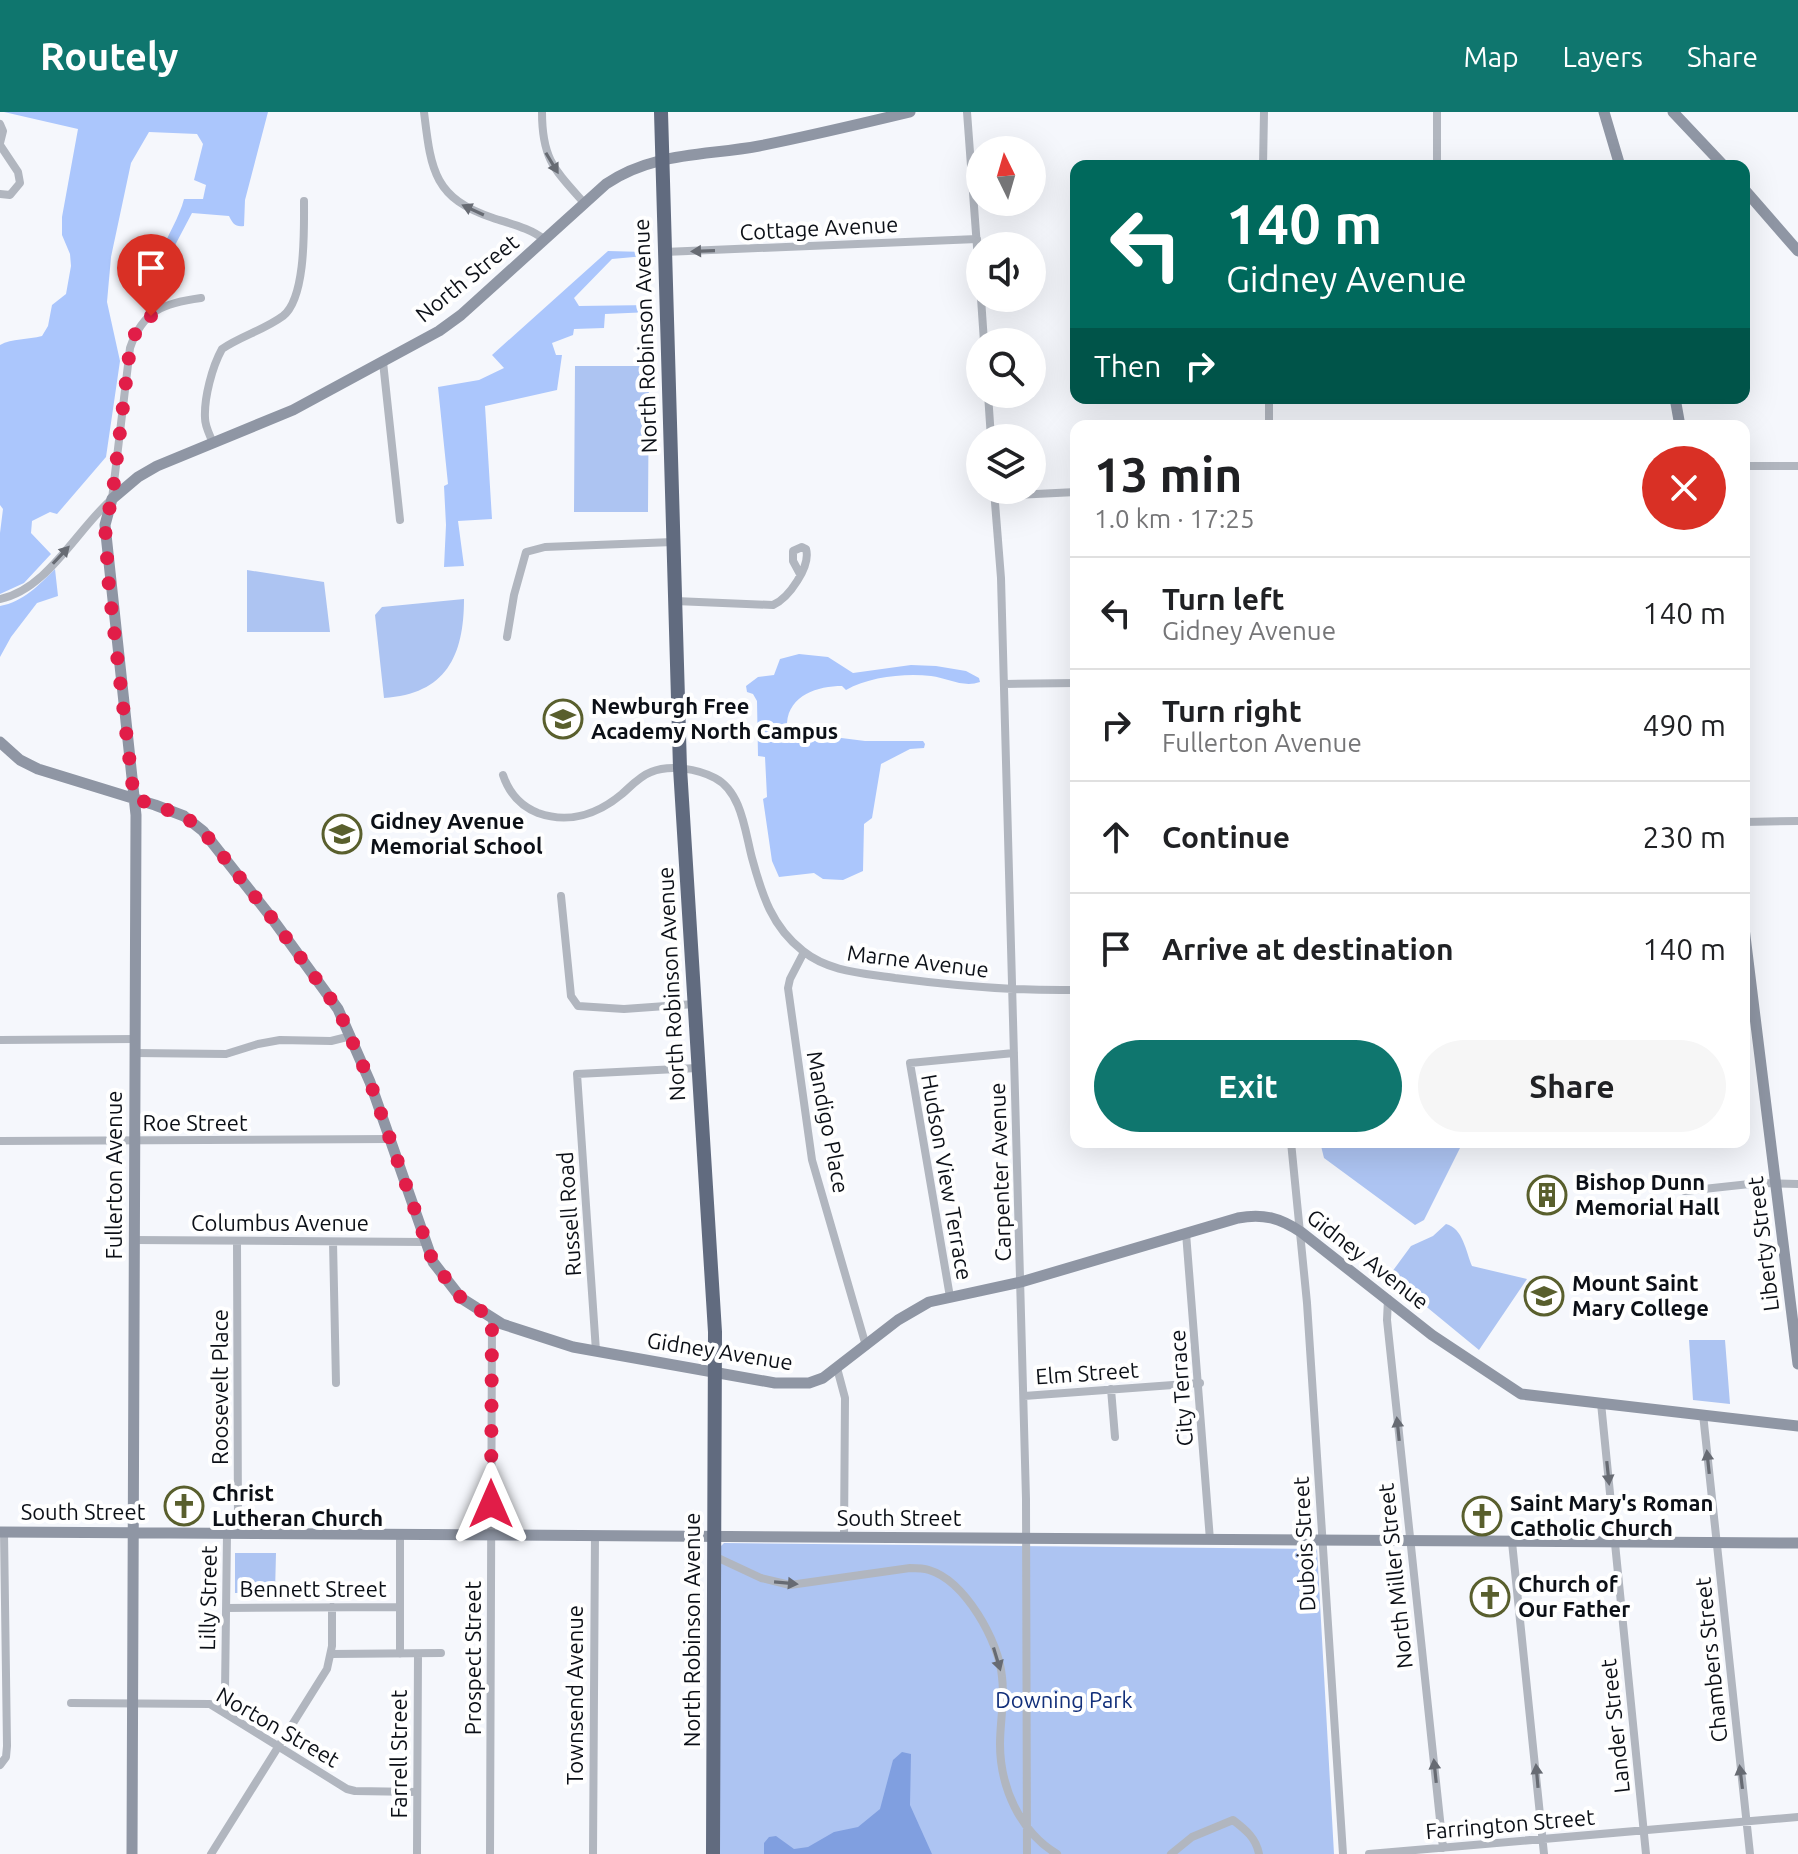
<!DOCTYPE html>
<html lang="en">
<head>
<meta charset="utf-8">
<style>
	body { margin:0; font-family:Ubuntu,sans-serif; background:#f6f6f6; color:#202124; height:100vh; display:flex; flex-direction:column; font-size:30px; white-space:nowrap }
	* { box-sizing:border-box; margin:0 }
	p { font-size:26px; color:#757577 }
	.icon { flex:none; width:44px; height:44px; fill:none; stroke:currentColor; stroke-width:2; stroke-linecap:round; stroke-linejoin:round }
	.map { position:relative; flex:1; overflow:hidden }
	.sheet { position:absolute; left:1070px; top:308px; width:680px; height:728px; display:flex; flex-direction:column; background:#fff; border-radius:16px; box-shadow:0 8px 32px #0002 }
	.sheet>* { flex:none }
	.guide { position:absolute; left:1070px; top:48px; width:680px; height:244px; border-radius:16px; box-shadow:0 8px 32px #0002; background:#00695c; color:#fff; overflow:hidden }
	.needle { width:52px; rotate:355deg }
	.fabs { position:absolute; left:966px; top:24px; display:grid; gap:16px }
	.fabs a { display:grid; place-items:center; width:80px; height:80px; border-radius:50%; background:#fff; box-shadow:0 8px 32px #0002; font-size:40px }
	.pin { position:absolute; display:grid; place-items:center; width:68px; height:68px; color:#fff; margin:-82px -34px; border-radius:50% 50% 50% 0; rotate:-45deg; box-shadow:0 0 8px #0007 }
	.pin .icon { rotate:45deg }
	.me { position:absolute; width:88px; margin:-44px; rotate:0deg; stroke-linejoin:round; filter:drop-shadow(0 0 6px #0008) }
	.turn { display:flex; align-items:center; gap:28px; height:168px; padding:0 24px; font-size:36px }
	.turn .icon { width:104px; height:104px; stroke-width:2.5 }
	.turn b { display:block; font-size:56px; line-height:68px }
	.then { display:flex; align-items:center; height:76px; padding:0 24px; background:#0003; gap:16px; font-size:30px }
	.round { display:grid; place-items:center; flex:none; width:84px; height:84px; border-radius:42px; background:#f6f6f6 }
	.headline { display:flex; align-items:center; justify-content:space-between; height:136px; padding:0 24px }
	h1 { font-size:48px; font-weight:700; line-height:60px }
	.action { display:flex; gap:16px; margin-top:auto; padding:16px 24px }
	.action a { flex:1; height:92px; border-radius:48px; background:#0f766e; color:#fff; font-size:32px; font-weight:700; line-height:92px; text-align:center }
	.action a+a { background:#f6f6f6; color:#202124 }
	ul { padding:0; list-style:none }
	li { display:flex; align-items:center; gap:24px; height:112px; padding:0 24px; border-top:2px solid #e0e0e0 }
	li div { flex:1 }
	li b { display:block; font-size:30px }
	li em { font-style:normal }
	header { display:flex; align-items:center; gap:48px; box-sizing:border-box; height:112px; padding:0 40px; background:#0f766e; color:#fff }
	header strong { font-size:38px }
	nav { display:flex; gap:44px; margin-inline-start:auto; font-size:28px }
	.map>svg:first-child { display:block }
	.green { fill:#adc4f2 }
	.forest { fill:#abc6fc }
	.water { fill:#809fe0 }
	.lines { fill:none; stroke-linecap:round; stroke-linejoin:round }
	.street { stroke:#b1b6bf; stroke-width:8 }
	.secondary { stroke:#8f96a4; stroke-width:11 }
	.highway { stroke:#616b7f; stroke-width:14 }
	.oneway { fill:#676b73 }
	.route { stroke:#e11d48; stroke-width:14; stroke-dasharray:0 25.2 }
	.labels { text-anchor:middle; stroke-width:8; stroke-linejoin:round; paint-order:stroke }
	.street-label { font-size:22px; fill:#0c1017; stroke:#fff }
	.poi-label { font-size:22px; font-weight:bold; fill:#0c1017; stroke:#fff; text-anchor:start }
	.park-label { font-size:22px; fill:#122f7a; stroke:#fff }
</style>
</head>
<body>
<header>
<strong>Routely</strong>
<nav><a>Map</a><a>Layers</a><a>Share</a></nav>
</header>
<div class="map">
<svg width="1798" height="1742" viewBox="0 0 1798 1742">
	<rect width="100%" height="100%" fill="#f5f7fc"/>
	<path class="green" d="M575 254H649L648 400H574Z
		M247 458 324 470 330 520H247Z
		M464 487C464 544 446 582 384 586L375 503 382 495Z
		M1320 1030H1463L1424 1108 1415 1113 1324 1046Z
		M1446 1112C1463 1116 1466 1140 1472 1154L1527 1167 1479 1238 1389 1164 1411 1134 1433 1124Z
		M1689 1228H1725L1730 1292 1693 1288Z
		M724 1431 1317 1437 1334 1742H719L720 1435Z
		M235 1441H276L275 1481H235Z"/>
	<path class="forest" d="M4 0H268L245 88 244 114C235 115 233 112 229 104L192 101 152 177C149 150 177 115 184 87H203L206 73 194 68 203 32 197 22 149 20 131 51 111 145 107 190 120 249 106 345 57 402 50 400 32 409 31 421 51 442 24 471 0 482V421L3 397 0 393V233C12 226 28 228 42 224L48 214 52 193 66 182 71 154 70 142 62 123V105L78 17Z
		M608 139 645 140V144L612 147 574 186 579 194 651 193V200L605 202 604 216 574 217 573 223 552 231 556 243H562L557 278 485 294 492 407 458 409 464 454 444 455 446 413 444 374 448 372 438 275 479 268 504 256 492 243Z
		M55 457 58 484 37 491 11 525 0 545V494C23 490 39 473 55 457Z
		M799 542 828 545 853 561 911 553 936 554 966 559 979 566 980 570C963 576 948 566 931 564 904 561 869 565 846 578L842 574C818 574 789 583 787 611L794 620 865 629H923L925 632 924 636 910 637 881 652 872 706 864 712 863 759 843 768 823 767 814 761 779 765 772 749 763 687 767 685 765 645 758 644 757 589 753 582 747 580 746 574 758 565 774 563 780 547Z"/>
	<path class="water" d="M902 1640 911 1642 910 1693 932 1742H764V1731L769 1725 776 1724 794 1737 808 1735 834 1720 858 1715 880 1697 893 1648Z"/>
	<g class="lines">
		<path class="street" d="M424 0C431 57 433 86 493 106 511 112 530 116 545 128
			M542 0C542 48 555 58 585 92
			M967 0 980 175
			M0 12 3 19 0 31
			M0 33 18 60 20 71 10 83 0 82
			M1263 54 1264 0
			M1437 54V0
			M664 140 977 127
			M981 186 984 230
			M383 250 400 408
			M988 282 991 326
			M1269 286V314
			M213 331C210 323 205 315 205 306 204 286 212 255 222 237 241 224 264 218 283 204 306 186 304 117 304 89
			M1744 354H1798
			M994 378 1001 466 1026 1387 1027 1742
			M995 384 1076 380
			M0 487C47 478 78 416 112 387L130 236C143 198 164 191 201 186
			M675 489 773 493C789 486 811 454 806 437L802 435 793 439V449L800 462
			M507 525 514 483 526 440 545 435 673 430
			M1004 572 1076 571
			M503 663C509 681 520 694 538 701 569 712 598 702 622 682 631 674 640 664 651 660 670 652 698 657 715 666 742 680 745 720 752 746 762 783 772 815 803 839 829 860 863 861 895 866 956 874 1015 879 1076 878
			M1744 710 1798 709
			M561 784 571 884 578 894 624 897 694 892
			M804 840 790 867 788 876 812 1048 866 1234
			M0 928 135 927
			M135 941 226 942 258 932 280 928 331 929 351 924
			M0 1029 390 1027
			M1291 1030 1307 1191 1343 1742
			M1685 1079 1759 1071 1798 1072
			M1186 1121 1210 1428
			M134 1128 425 1130
			M237 1129 238 1421
			M333 1130 336 1271
			M950 1185 910 951 1014 941
			M1388 1187 1387 1208 1443 1736
			M596 1239 577 962 697 956
			M837 1256 845 1286 844 1426
			M1111 1277 1115 1325
			M1024 1284 1200 1271
			M1601 1291 1646 1742
			M1703 1302 1750 1742
			M1512 1430 1544 1742
			M714 1444 761 1466 790 1473 910 1456C916 1456 923 1456 929 1458 965 1469 999 1529 1002 1565 1005 1587 1000 1610 1000 1632 1000 1675 1020 1720 1057 1742
			M226 1496 400 1495
			M331 1542 441 1541
			M400 1542V1422
			M71 1591 210 1592 347 1677 355 1679 417 1680
			M223 1599 225 1580 227 1421
			M0 1653 6 1645 7 1634 4 1420
			M211 1742 327 1557 332 1534V1495
			M417 1742 418 1542
			M490 1742 492 1206
			M593 1742 595 1423
			M1171 1742 1192 1725 1233 1708C1246 1718 1256 1726 1259 1742
			M1369 1742 1798 1705"/>
		<path class="secondary" d="M1604 0 1620 54
			M1673 0 1724 54
			M1744 77 1798 139
			M1675 286 1680 314
			M0 630 20 648 38 657 155 693 184 704 203 719 271 805 338 897 370 970 433 1150 461 1186 502 1212 573 1235 775 1271H809L823 1266 898 1208 929 1190 1021 1170 1238 1106C1263 1101 1280 1106 1301 1120L1432 1223 1521 1282 1798 1314
			M1744 816 1798 1252
			M0 1420 1798 1431
			M132 1742 136 703 105 413 112 387 138 365 157 354 293 298 439 219 461 203 606 72C653 40 705 44 759 34 810 24 860 12 910 0"/>
		<path class="highway" d="M661 0 680 656 715 1220 713 1742"/>
	</g>
	<defs><path id="oneway-solid" d="M-6-.8H1V-3.2L6.5 0L1 3.2V.8H-6Z" transform="scale(2)"/></defs>
	<g class="oneway">
		<use href="#oneway-solid" transform="translate(552 51) rotate(59)"/>
		<use href="#oneway-solid" transform="translate(473 98) rotate(-155)"/>
		<use href="#oneway-solid" transform="translate(703 139) rotate(178)"/>
		<use href="#oneway-solid" transform="translate(61 443) rotate(-47)"/>
		<use href="#oneway-solid" transform="translate(1398 1317) rotate(-96)"/>
		<use href="#oneway-solid" transform="translate(1708 1350) rotate(-96)"/>
		<use href="#oneway-solid" transform="translate(1608 1361) rotate(84)"/>
		<use href="#oneway-solid" transform="translate(786 1471) rotate(5)"/>
		<use href="#oneway-solid" transform="translate(997 1547) rotate(73)"/>
		<use href="#oneway-solid" transform="translate(1435 1659) rotate(-96)"/>
		<use href="#oneway-solid" transform="translate(1537 1664) rotate(-95)"/>
		<use href="#oneway-solid" transform="translate(1741 1665) rotate(-97)"/>
	</g>
	<g class="lines">
		<path class="route" d="M151 204 138 214 130 236 112 387 105 413 109 476 134 686 184 704 203 719 271 805 338 897 370 970 433 1150 461 1186 492 1206 491 1392"/>
	</g>
	<defs>
		<symbol id="school-ring" viewBox="-11 -11 22 22"><circle r="9.5" fill="#fff" stroke="#595f2d" stroke-width="1.5"/><path d="M0-5L7-2L0 1L-7-2ZM-4 1L0 2.5L4 1V4Q0 6-4 4Z" fill="#595f2d"/></symbol>
		<symbol id="building-ring" viewBox="-11 -11 22 22"><circle r="9.5" fill="#fff" stroke="#595f2d" stroke-width="1.5"/><path d="M-4-6H4V6H1V3H-1V6H-4ZM-2.5-4.3h1.7v1.8h-1.7ZM.8-4.3h1.7v1.8H.8ZM-2.5-1h1.7V.8h-1.7ZM.8-1h1.7V.8H.8Z" fill="#595f2d"/></symbol>
		<symbol id="university-ring" viewBox="-11 -11 22 22"><circle r="9.5" fill="#fff" stroke="#595f2d" stroke-width="1.5"/><path d="M0-5L7-2L0 1L-7-2ZM-4 1L0 2.5L4 1V4Q0 6-4 4Z" fill="#595f2d"/></symbol>
		<symbol id="church-ring" viewBox="-11 -11 22 22"><circle r="9.5" fill="#fff" stroke="#595f2d" stroke-width="1.5"/><path d="M-1.2-6h2.4v3.5h3.3v2.4h-3.3V6h-2.4V-.1h-3.3v-2.4h3.3Z" fill="#595f2d"/></symbol>
	</defs>
	<g fill-rule="evenodd">
		<use href="#school-ring" x="541" y="585" width="44" height="44"/>
		<use href="#school-ring" x="320" y="700" width="44" height="44"/>
		<use href="#building-ring" x="1525" y="1061" width="44" height="44"/>
		<use href="#university-ring" x="1522" y="1162" width="44" height="44"/>
		<use href="#church-ring" x="162" y="1372" width="44" height="44"/>
		<use href="#church-ring" x="1460" y="1382" width="44" height="44"/>
		<use href="#church-ring" x="1468" y="1463" width="44" height="44"/>
	</g>
	<g class="labels">
		<g class="street-label">
			<text transform="translate(819 116) rotate(-3)" y="8">Cottage Avenue</text>
			<text transform="translate(467 166) rotate(-39)" y="8">North Street</text>
			<text transform="translate(645 224) rotate(-92)" y="8">North Robinson Avenue</text>
			<text transform="translate(918 849) rotate(7)" y="8">Marne Avenue</text>
			<text transform="translate(671 872) rotate(-93)" y="8">North Robinson Avenue</text>
			<text transform="translate(828 1010) rotate(79)" y="8">Mandigo Place</text>
			<text x="195" y="1019">Roe Street</text>
			<text transform="translate(1000 1060) rotate(-92)" y="8">Carpenter Avenue</text>
			<text transform="translate(114 1063) rotate(-90)" y="8">Fullerton Avenue</text>
			<text transform="translate(947 1065) rotate(80)" y="8">Hudson View Terrace</text>
			<text transform="translate(569 1102) rotate(-94)" y="8">Russell Road</text>
			<text x="280" y="1119">Columbus Avenue</text>
			<text transform="translate(1763 1132) rotate(-97)" y="8">Liberty Street</text>
			<text transform="translate(1368 1147) rotate(38)" y="8">Gidney Avenue</text>
			<text transform="translate(720 1239) rotate(9)" y="8">Gidney Avenue</text>
			<text transform="translate(1087 1261) rotate(-4)" y="8">Elm Street</text>
			<text transform="translate(220 1275) rotate(-90)" y="8">Roosevelt Place</text>
			<text transform="translate(1181 1276) rotate(-94)" y="8">City Terrace</text>
			<text x="83" y="1408">South Street</text>
			<text x="899" y="1414">South Street</text>
			<text transform="translate(1304 1432) rotate(-93)" y="8">Dubois Street</text>
			<text transform="translate(1395 1464) rotate(-96)" y="8">North Miller Street</text>
			<text x="313" y="1485">Bennett Street</text>
			<text transform="translate(208 1486) rotate(-89)" y="8">Lilly Street</text>
			<text transform="translate(692 1518) rotate(-90)" y="8">North Robinson Avenue</text>
			<text transform="translate(473 1546) rotate(-90)" y="8">Prospect Street</text>
			<text transform="translate(1711 1548) rotate(-96)" y="8">Chambers Street</text>
			<text transform="translate(575 1583) rotate(-90)" y="8">Townsend Avenue</text>
			<text transform="translate(1615 1614) rotate(-96)" y="8">Lander Street</text>
			<text transform="translate(278 1615) rotate(30)" y="8">Norton Street</text>
			<text transform="translate(399 1642) rotate(-90)" y="8">Farrell Street</text>
			<text transform="translate(1510 1712) rotate(-5)" y="8">Farrington Street</text>
		</g>
		<g class="poi-label">
			<text x="591" y="602">Newburgh Free<tspan x="591" dy="25">Academy North Campus</tspan></text>
			<text x="370" y="717">Gidney Avenue<tspan x="370" dy="25">Memorial School</tspan></text>
			<text x="1575" y="1078">Bishop Dunn<tspan x="1575" dy="25">Memorial Hall</tspan></text>
			<text x="1572" y="1179">Mount Saint<tspan x="1572" dy="25">Mary College</tspan></text>
			<text x="212" y="1389">Christ<tspan x="212" dy="25">Lutheran Church</tspan></text>
			<text x="1510" y="1399">Saint Mary's Roman<tspan x="1510" dy="25">Catholic Church</tspan></text>
			<text x="1518" y="1480">Church of<tspan x="1518" dy="25">Our Father</tspan></text>
		</g>
		<g class="park-label">
			<text x="1064" y="1596">Downing Park</text>
		</g>
	</g>
</svg>
<div class="fabs">
<a><svg class="needle" viewBox="-14 -14 28 28"><path d="M0-13l5 13h-10z" fill="#e53935"/><path d="M0 13l5-13h-10z" fill="#757577"/></svg></a>
<a><svg class="icon" aria-label="sound" viewBox="0 0 24 24"><path d="M4 9h4l5-4v14l-5-4H4zM17 9q2 3 0 6"/></svg></a>
<a><svg class="icon" aria-label="search" viewBox="0 0 24 24"><circle cx="10" cy="10" r="6"/><path d="M15 15l6 6"/></svg></a>
<a><svg class="icon" aria-label="layers" viewBox="0 0 24 24"><path d="M12 4l9 5-9 5-9-5zM3 14l9 5 9-5"/></svg></a>
</div>
<div class="pin" style="left:151px;top:204px;background:#d93025"><svg class="icon" aria-label="arrive" viewBox="0 0 24 24"><path d="M6 21V4h12l-3 4 3 4H6"/></svg></div>
<svg class="me" style="left:491px;top:1392px" viewBox="-20 -20 40 40"><path d="M0-17L14 15 0 8-14 15z" fill="#e11d48" stroke="#fff" stroke-width="4"/></svg>
<div class="guide">
<div class="turn"><svg class="icon" aria-label="left" viewBox="0 0 24 24"><path d="M17 20v-9H6M10 6l-5 5 5 5"/></svg><div><b>140 m</b>Gidney Avenue</div></div>
<div class="then">Then<svg class="icon" aria-label="right" viewBox="0 0 24 24"><path d="M7 20v-9h11M14 6l5 5-5 5"/></svg></div>
</div>
<section class="sheet">
<div class="headline"><div><h1>13 min</h1><p>1.0 km · 17:25</p></div><a class="round" style="background:#d93025;color:#fff"><svg class="icon" aria-label="close" viewBox="0 0 24 24"><path d="M6 6l12 12M18 6L6 18"/></svg></a></div>
<ul>
<li><svg class="icon" aria-label="left" viewBox="0 0 24 24"><path d="M17 20v-9H6M10 6l-5 5 5 5"/></svg><div><b>Turn left</b><p>Gidney Avenue</p></div><em>140 m</em></li>
<li><svg class="icon" aria-label="right" viewBox="0 0 24 24"><path d="M7 20v-9h11M14 6l5 5-5 5"/></svg><div><b>Turn right</b><p>Fullerton Avenue</p></div><em>490 m</em></li>
<li><svg class="icon" aria-label="ahead" viewBox="0 0 24 24"><path d="M12 20V5M6 11l6-6 6 6"/></svg><div><b>Continue</b></div><em>230 m</em></li>
<li><svg class="icon" aria-label="arrive" viewBox="0 0 24 24"><path d="M6 21V4h12l-3 4 3 4H6"/></svg><div><b>Arrive at destination</b></div><em>140 m</em></li>
</ul>
<div class="action"><a>Exit</a><a>Share</a></div>
</section>
</div>
</body>
</html>
